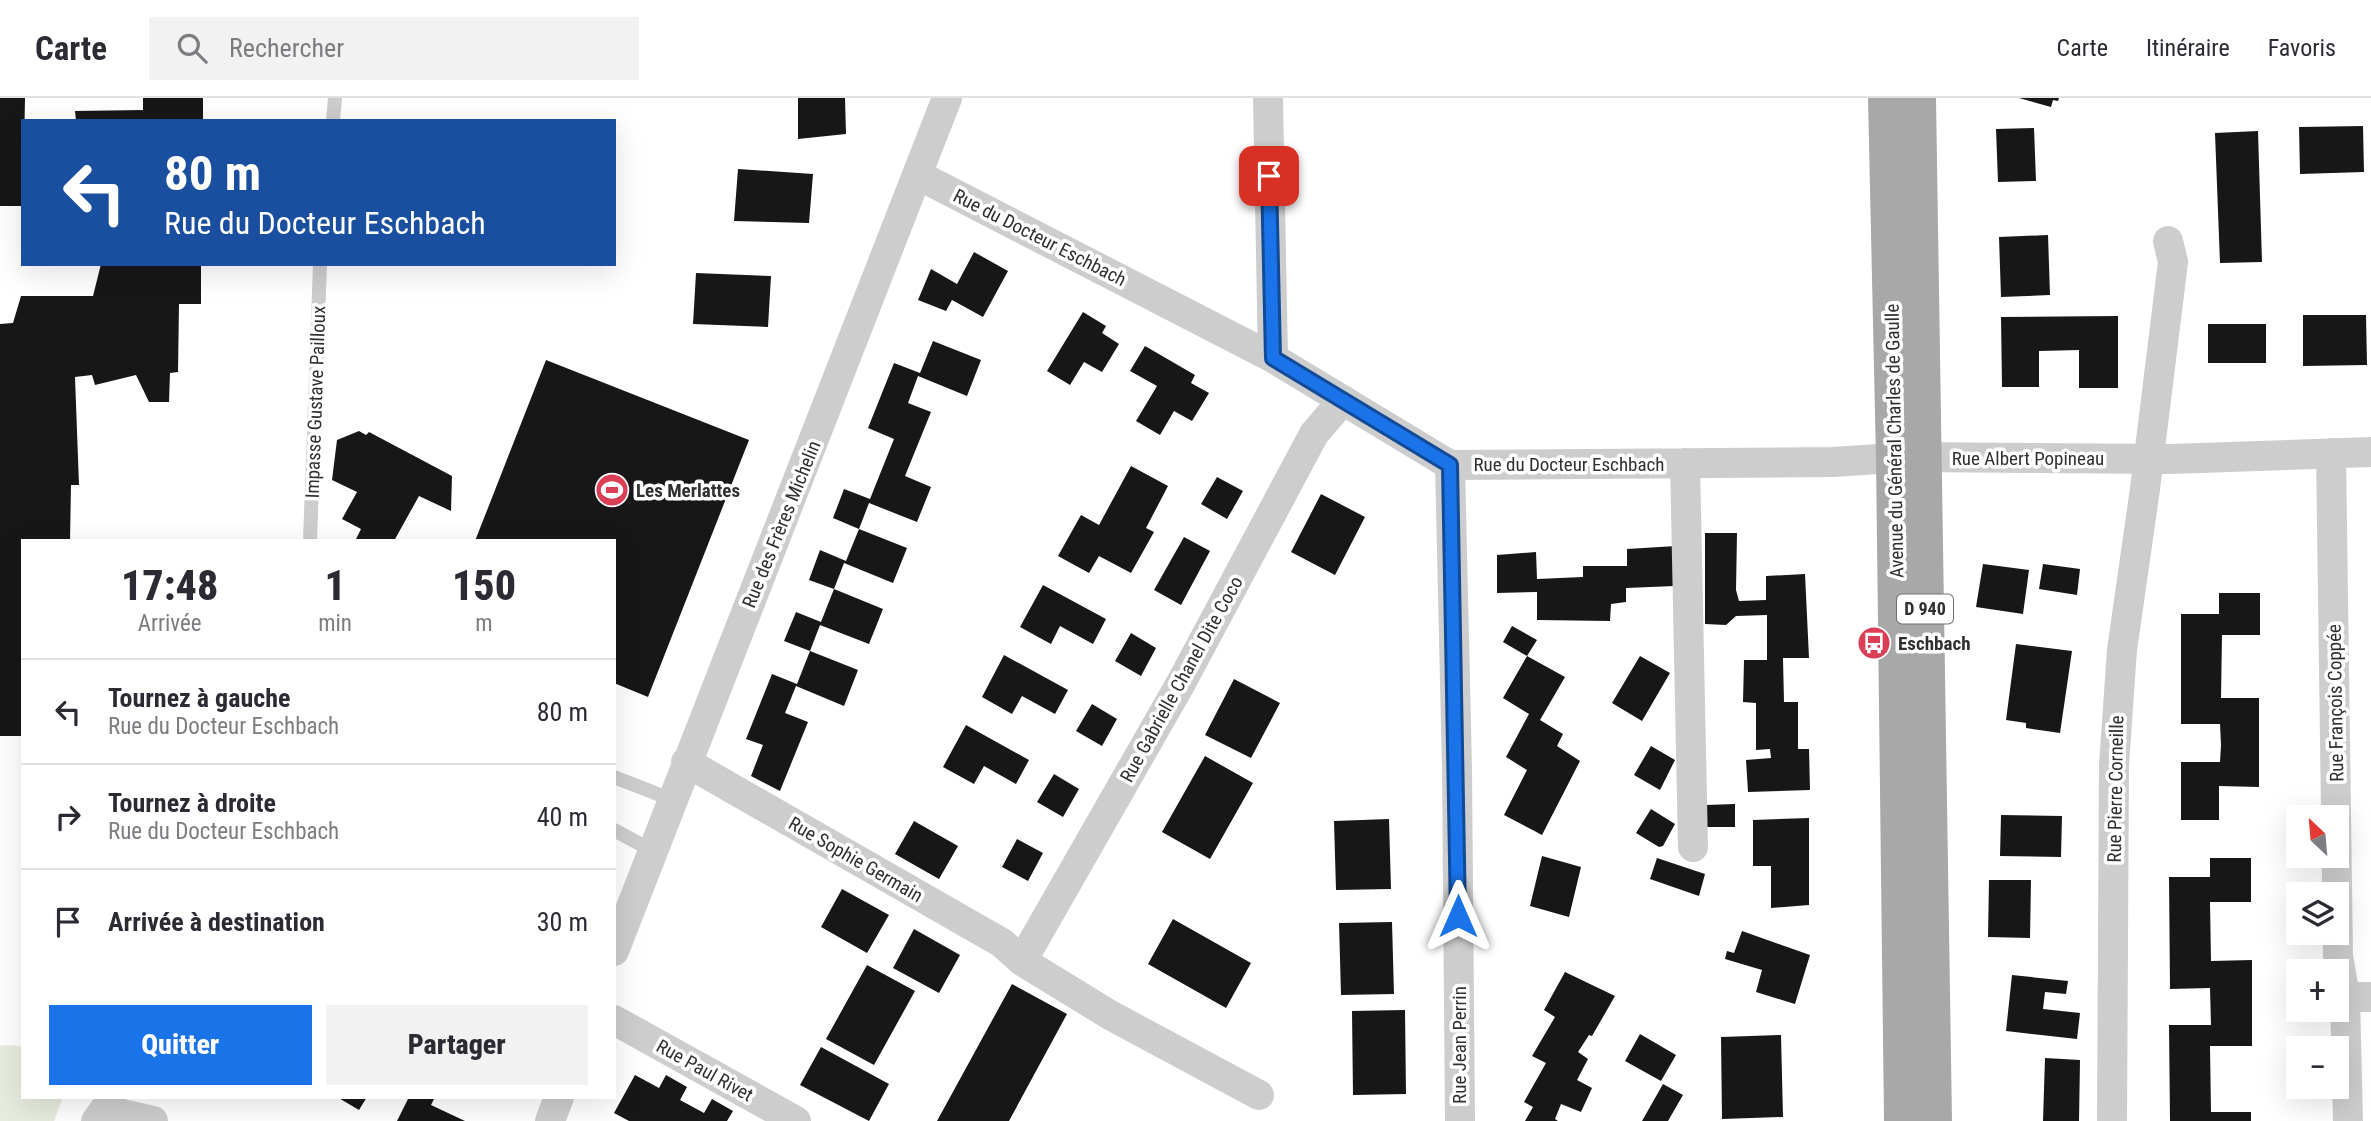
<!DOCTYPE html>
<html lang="fr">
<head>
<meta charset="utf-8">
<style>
	body { margin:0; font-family:"Roboto Condensed",sans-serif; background:#f2f2f3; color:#2b2b33; height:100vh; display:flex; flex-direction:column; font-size:26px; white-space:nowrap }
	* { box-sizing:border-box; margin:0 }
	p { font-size:23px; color:#7c7c81 }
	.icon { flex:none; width:38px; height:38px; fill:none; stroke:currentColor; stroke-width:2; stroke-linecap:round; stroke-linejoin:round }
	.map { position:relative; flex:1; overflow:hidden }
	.drawer { position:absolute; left:21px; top:441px; width:595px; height:560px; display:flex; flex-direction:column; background:#fff; border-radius:0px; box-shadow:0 7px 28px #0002 }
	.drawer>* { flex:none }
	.guide { position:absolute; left:21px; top:21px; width:595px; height:147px; border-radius:0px; box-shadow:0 7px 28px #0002; background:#1a4fa0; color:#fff; overflow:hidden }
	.needle { width:46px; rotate:334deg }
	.tools { position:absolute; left:2286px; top:707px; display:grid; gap:14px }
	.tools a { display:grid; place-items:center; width:63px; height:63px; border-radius:0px; background:#fff; box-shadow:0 7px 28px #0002; font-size:35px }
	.pin { position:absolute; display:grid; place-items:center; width:60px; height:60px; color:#fff; margin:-30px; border-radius:14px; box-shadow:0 4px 10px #0006 }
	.me { position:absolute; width:77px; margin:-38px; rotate:0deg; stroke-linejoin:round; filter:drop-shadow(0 0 5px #0008) }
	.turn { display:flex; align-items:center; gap:24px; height:147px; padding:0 28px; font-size:32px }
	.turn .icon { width:91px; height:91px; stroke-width:2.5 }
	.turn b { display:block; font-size:49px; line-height:60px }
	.eta { display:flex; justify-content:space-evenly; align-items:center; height:119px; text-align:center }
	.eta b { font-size:42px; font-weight:800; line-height:49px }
	.primary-button { display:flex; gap:14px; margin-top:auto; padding:14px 28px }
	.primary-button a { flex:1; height:80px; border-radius:0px; background:#1a73e8; color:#fff; font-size:28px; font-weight:800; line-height:80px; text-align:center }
	.primary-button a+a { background:#f2f2f3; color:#2b2b33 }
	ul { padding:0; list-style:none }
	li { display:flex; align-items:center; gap:21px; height:105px; padding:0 28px; border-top:2px solid #e1e1e2 }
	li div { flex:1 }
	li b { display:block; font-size:26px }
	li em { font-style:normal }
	header { display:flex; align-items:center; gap:42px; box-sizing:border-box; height:98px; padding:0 35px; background:#fff; border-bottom:2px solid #e1e1e2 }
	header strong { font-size:33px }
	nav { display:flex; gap:38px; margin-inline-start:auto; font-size:24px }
	.search { width:490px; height:63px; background:#f2f2f3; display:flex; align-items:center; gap:18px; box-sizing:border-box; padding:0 24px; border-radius:0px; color:#7c7c81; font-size:26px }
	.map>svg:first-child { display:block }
	.green { fill:#e7ecdf }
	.building { fill:#171717 }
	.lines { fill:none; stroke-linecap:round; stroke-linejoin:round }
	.lane { stroke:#cdcdcd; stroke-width:14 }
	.street { stroke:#cdcdcd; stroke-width:30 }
	.primary { stroke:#a8a8a8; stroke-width:38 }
	.route-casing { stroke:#114b97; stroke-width:18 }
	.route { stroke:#1a73e8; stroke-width:12 }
	.labels { text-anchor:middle; stroke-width:7; stroke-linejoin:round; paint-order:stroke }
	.shield { fill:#fff; stroke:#6e6e6e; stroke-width:2 }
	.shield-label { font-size:18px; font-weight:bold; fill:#303030 }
	.street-label { font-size:19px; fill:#303030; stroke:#fff }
	.poi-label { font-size:19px; font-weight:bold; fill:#303030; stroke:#fff; text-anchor:start }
</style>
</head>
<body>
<header>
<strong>Carte</strong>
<div class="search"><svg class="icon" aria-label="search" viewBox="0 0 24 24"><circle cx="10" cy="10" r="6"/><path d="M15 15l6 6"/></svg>Rechercher</div>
<nav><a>Carte</a><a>Itinéraire</a><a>Favoris</a></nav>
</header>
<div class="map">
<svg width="2371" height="1023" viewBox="0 0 2371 1023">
	<rect width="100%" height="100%" fill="#fff"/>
	<path class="green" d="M0 947 23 948V999H63L54 1023H0Z"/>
	<path class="building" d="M0 0H25L23 108H0Z
		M143 0H203V23H76L75 13 143 12Z
		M798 0H845L846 36 798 41Z
		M2019 0H2059L2058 3 2053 2 2051 9Z
		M2363 28 2364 74 2300 76 2299 29Z
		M2034 30 2036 83 1998 84 1996 31Z
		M2258 33 2262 164 2220 165 2215 35Z
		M738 71 813 76 809 125 734 123Z
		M2048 137 2050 197 2001 199 1999 139Z
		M974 154 1008 173 983 219 952 202 946 213 918 202 931 171 957 186Z
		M101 166H201V206H179L178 274 170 275 169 304H149L136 277 95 287 92 277 75 279 79 387H71L70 443H23V638H0V226L13 225 21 198H93Z
		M696 175 771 178 768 229 693 226Z
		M1083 214 1106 228 1102 235 1119 246 1102 274 1084 264 1070 287 1047 273Z
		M2303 217H2366L2367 267 2303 268Z
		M2118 218V290H2079V252L2039 253V289H2002L2001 219Z
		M2208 226H2266V265H2208Z
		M933 243 981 262 967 298 918 278 908 305 931 314 905 378 931 389 917 424 869 405 859 431 833 420 844 391 870 401 894 341 868 330 894 265 920 275Z
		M1145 248 1195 277 1191 285 1209 295 1192 323 1174 313 1160 337 1136 323 1157 288 1130 273Z
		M546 262 749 342 648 599 614 585V443H475Z
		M359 333 366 337 369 334 452 378 451 413 419 398 394 443H355L361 431 342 421 357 394 332 382 337 342Z
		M1131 368 1168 388 1146 430 1154 434 1131 475 1099 458 1089 475 1058 458 1081 417 1099 427Z
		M1217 379 1243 393 1227 421 1201 406Z
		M1321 396 1365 419 1335 477 1291 454Z
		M859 431 907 450 893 485 844 465 834 491 809 482 820 452 846 463Z
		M1705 435H1737L1736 492 1739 503 1766 502V478L1805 476 1809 560H1783L1784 604H1798V651H1809L1810 692 1748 694 1746 662 1771 660 1770 651 1756 652V605L1743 604 1744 562H1767V517L1736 518 1726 527 1705 526Z
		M1184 439 1210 453 1181 507 1154 492Z
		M1676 448 1675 488 1626 490V504L1611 506 1610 523 1537 522V494L1497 495V457L1536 454 1537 481 1583 479V468H1627V451Z
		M1983 466 2029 472 2023 516 1976 509Z
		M2043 466 2080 471 2077 497 2039 491Z
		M1043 487 1106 521 1093 546 1060 528 1051 546 1020 529Z
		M834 491 883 511 869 546 820 527 810 553 784 543 796 514 821 524Z
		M2219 495H2260V537H2222L2221 600H2259V689L2219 688V722H2181V664H2220L2221 647 2220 626H2181V516H2219Z
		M1512 528 1537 542 1527 558 1565 579 1540 622 1563 636 1557 648 1580 663 1542 737 1504 717 1527 672 1506 659 1529 616 1503 600 1527 558 1503 544Z
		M1131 535 1156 550 1141 578 1115 563Z
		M2016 546 2072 553 2060 635 2026 630V625L2006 622Z
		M810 553 858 572 844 608 796 588 785 615 808 624 780 693 751 678 763 647 746 641 772 576 797 586Z
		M1004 557 1068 592 1055 616 1022 598 1012 616 982 599Z
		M1640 558 1670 575 1642 623 1612 605Z
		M1234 581 1280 605 1251 660 1205 637Z
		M1092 606 1117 621 1102 648 1076 633Z
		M966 627 1029 662 1016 686 984 668 974 686 943 669Z
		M1651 648 1675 662 1660 692 1634 677Z
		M1205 658 1253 685 1210 761 1162 734Z
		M1054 676 1079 691 1063 719 1037 704Z
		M1735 706V729H1706V707Z
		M1651 711 1675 726 1663 748 1659 749 1636 735Z
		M2001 717 2062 718 2061 759 2000 758Z
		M1809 720V807L1771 810V768H1753V722Z
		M1389 721 1391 791 1336 792 1334 723Z
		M914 723 958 748 939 781 895 756Z
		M1017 741 1043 755 1028 783 1002 769Z
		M1542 758 1581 769 1569 819 1530 808Z
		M1657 760 1705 776 1699 798 1650 781Z
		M2210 760H2251V804H2210L2211 863 2252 862V948H2210L2211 1014H2251V1023H2170L2169 927H2211L2210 890 2170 891 2169 779H2210Z
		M1989 782H2031L2030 840 1988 839Z
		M842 791 889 817 867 855 821 829Z
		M1173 821 1251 865 1226 910 1148 866Z
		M1392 824 1394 896 1341 897 1339 825Z
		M914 831 960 857 939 895 893 870Z
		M1742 833 1810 857 1795 906 1756 894 1762 872 1725 861 1727 853 1734 855Z
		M867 867 915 893 874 967 826 941Z
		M1565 874 1615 898 1592 938 1589 937 1578 954 1588 961 1577 982 1592 990 1581 1014 1561 1006 1555 1021 1558 1023H1525L1533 1009 1524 1004 1546 965 1532 958 1555 919 1544 912Z
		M2012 877 2068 883 2066 896 2045 894 2043 911 2080 915 2077 941 2006 933Z
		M1012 886 1067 916 1009 1023H937Z
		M1405 912 1406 996 1353 997 1352 913Z
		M1640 936 1676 957 1661 983 1625 963Z
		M1781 937 1783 1019 1722 1021 1721 939Z
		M821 949 889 986 869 1023 800 987Z
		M2045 960 2080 962 2079 1023H2043Z
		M635 977 659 990 666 977 687 989 680 1002 704 1015 712 1001 733 1013 727 1023H629L614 1015Z
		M1663 986 1683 997 1668 1023H1642Z
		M337 999H367L359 1012Z
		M409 999H435L431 1007 465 1023H397Z"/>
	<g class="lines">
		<path class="lane" d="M333 23 335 0
			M310 443 320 166
			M614 679 673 702
			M614 732 653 753"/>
		<path class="street" d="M1268 0 1273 260
			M918 77 1273 260 1450 367 1833 364 1908 359 2171 361 2371 354
			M2331 355 2338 858 2345 899 2348 1023
			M1685 365 1693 749
			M1450 367 1457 671 1460 1023
			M686 664 1002 845 1022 863 1110 917 1259 997
			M614 853 947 0
			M1022 863 1181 585 1314 336 1343 302
			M2345 899H2371
			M614 922 796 1023
			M96 1023 104 1012 153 1023
			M550 1023 559 999
			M2112 1023 2114 667 2122 552 2145 391 2173 164 2168 143"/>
		<path class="primary" d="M1887 0 1895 360 1903 1023
			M1917 0 1933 1023"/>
	</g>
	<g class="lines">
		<defs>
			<path id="route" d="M1269 78 1273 260 1450 367 1458 818"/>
		</defs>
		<use href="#route" class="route-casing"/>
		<use href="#route" class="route"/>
	</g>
	<defs>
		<symbol id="stadium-disc" viewBox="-11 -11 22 22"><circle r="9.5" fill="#db3f55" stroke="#fff"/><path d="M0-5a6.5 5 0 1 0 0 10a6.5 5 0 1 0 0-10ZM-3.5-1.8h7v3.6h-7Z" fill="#fff"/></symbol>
		<symbol id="bus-disc" viewBox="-11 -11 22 22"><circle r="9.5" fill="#db3f55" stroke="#fff"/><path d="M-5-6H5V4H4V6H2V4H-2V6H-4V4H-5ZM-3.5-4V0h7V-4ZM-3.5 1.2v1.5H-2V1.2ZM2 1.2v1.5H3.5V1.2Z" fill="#fff"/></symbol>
	</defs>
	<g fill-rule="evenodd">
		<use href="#stadium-disc" x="593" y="373" width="38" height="38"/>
		<use href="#bus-disc" x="1855" y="526" width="38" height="38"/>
	</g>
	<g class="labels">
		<rect class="shield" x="1897" y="496.5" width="56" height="29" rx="5"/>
		<g class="shield-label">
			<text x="1925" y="517">D 940</text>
		</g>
		<g class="street-label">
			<text transform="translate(1040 139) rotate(27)" y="7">Rue du Docteur Eschbach</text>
			<text transform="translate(315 304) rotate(-88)" y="7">Impasse Gustave Pailloux</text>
			<text transform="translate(1894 343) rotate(-91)" y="7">Avenue du Général Charles de Gaulle</text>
			<text x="2028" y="367">Rue Albert Popineau</text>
			<text x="1569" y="373">Rue du Docteur Eschbach</text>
			<text transform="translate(781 426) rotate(-68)" y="7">Rue des Frères Michelin</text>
			<text transform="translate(1181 581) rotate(-61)" y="7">Rue Gabrielle Chanel Dite Coco</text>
			<text transform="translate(2335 605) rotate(-91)" y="7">Rue François Coppée</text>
			<text transform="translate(2115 691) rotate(-89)" y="7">Rue Pierre Corneille</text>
			<text transform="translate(856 761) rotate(30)" y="7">Rue Sophie Germain</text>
			<text transform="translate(1459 947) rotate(-90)" y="7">Rue Jean Perrin</text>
			<text transform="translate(705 972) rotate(29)" y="7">Rue Paul Rivet</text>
		</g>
		<g class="poi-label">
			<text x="636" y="399">Les Merlattes</text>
			<text x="1898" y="552">Eschbach</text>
		</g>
	</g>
</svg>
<div class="tools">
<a><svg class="needle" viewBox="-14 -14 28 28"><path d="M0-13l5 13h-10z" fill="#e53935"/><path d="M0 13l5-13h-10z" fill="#7c7c81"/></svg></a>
<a><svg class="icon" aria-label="layers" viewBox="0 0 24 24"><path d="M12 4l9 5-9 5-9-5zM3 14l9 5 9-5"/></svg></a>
<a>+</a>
<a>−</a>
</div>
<div class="pin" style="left:1269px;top:78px;background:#d93025"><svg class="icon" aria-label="arrive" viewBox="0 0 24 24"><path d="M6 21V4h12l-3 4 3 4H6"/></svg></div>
<svg class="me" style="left:1458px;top:818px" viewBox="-20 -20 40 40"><path d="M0-17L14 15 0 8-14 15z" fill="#1a73e8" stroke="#fff" stroke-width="4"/></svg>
<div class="guide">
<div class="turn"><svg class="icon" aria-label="left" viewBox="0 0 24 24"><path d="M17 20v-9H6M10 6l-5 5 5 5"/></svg><div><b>80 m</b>Rue du Docteur Eschbach</div></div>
</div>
<section class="drawer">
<div class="eta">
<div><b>17:48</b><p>Arrivée</p></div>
<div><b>1</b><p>min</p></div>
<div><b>150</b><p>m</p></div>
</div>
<ul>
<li><svg class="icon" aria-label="left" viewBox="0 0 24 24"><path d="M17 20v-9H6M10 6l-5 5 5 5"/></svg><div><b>Tournez à gauche</b><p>Rue du Docteur Eschbach</p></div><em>80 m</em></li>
<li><svg class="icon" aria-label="right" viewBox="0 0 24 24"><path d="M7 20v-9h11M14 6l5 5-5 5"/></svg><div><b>Tournez à droite</b><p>Rue du Docteur Eschbach</p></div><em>40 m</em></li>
<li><svg class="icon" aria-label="arrive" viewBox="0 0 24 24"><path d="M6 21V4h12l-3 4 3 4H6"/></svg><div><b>Arrivée à destination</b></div><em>30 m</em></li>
</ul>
<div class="primary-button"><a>Quitter</a><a>Partager</a></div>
</section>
</div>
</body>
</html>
